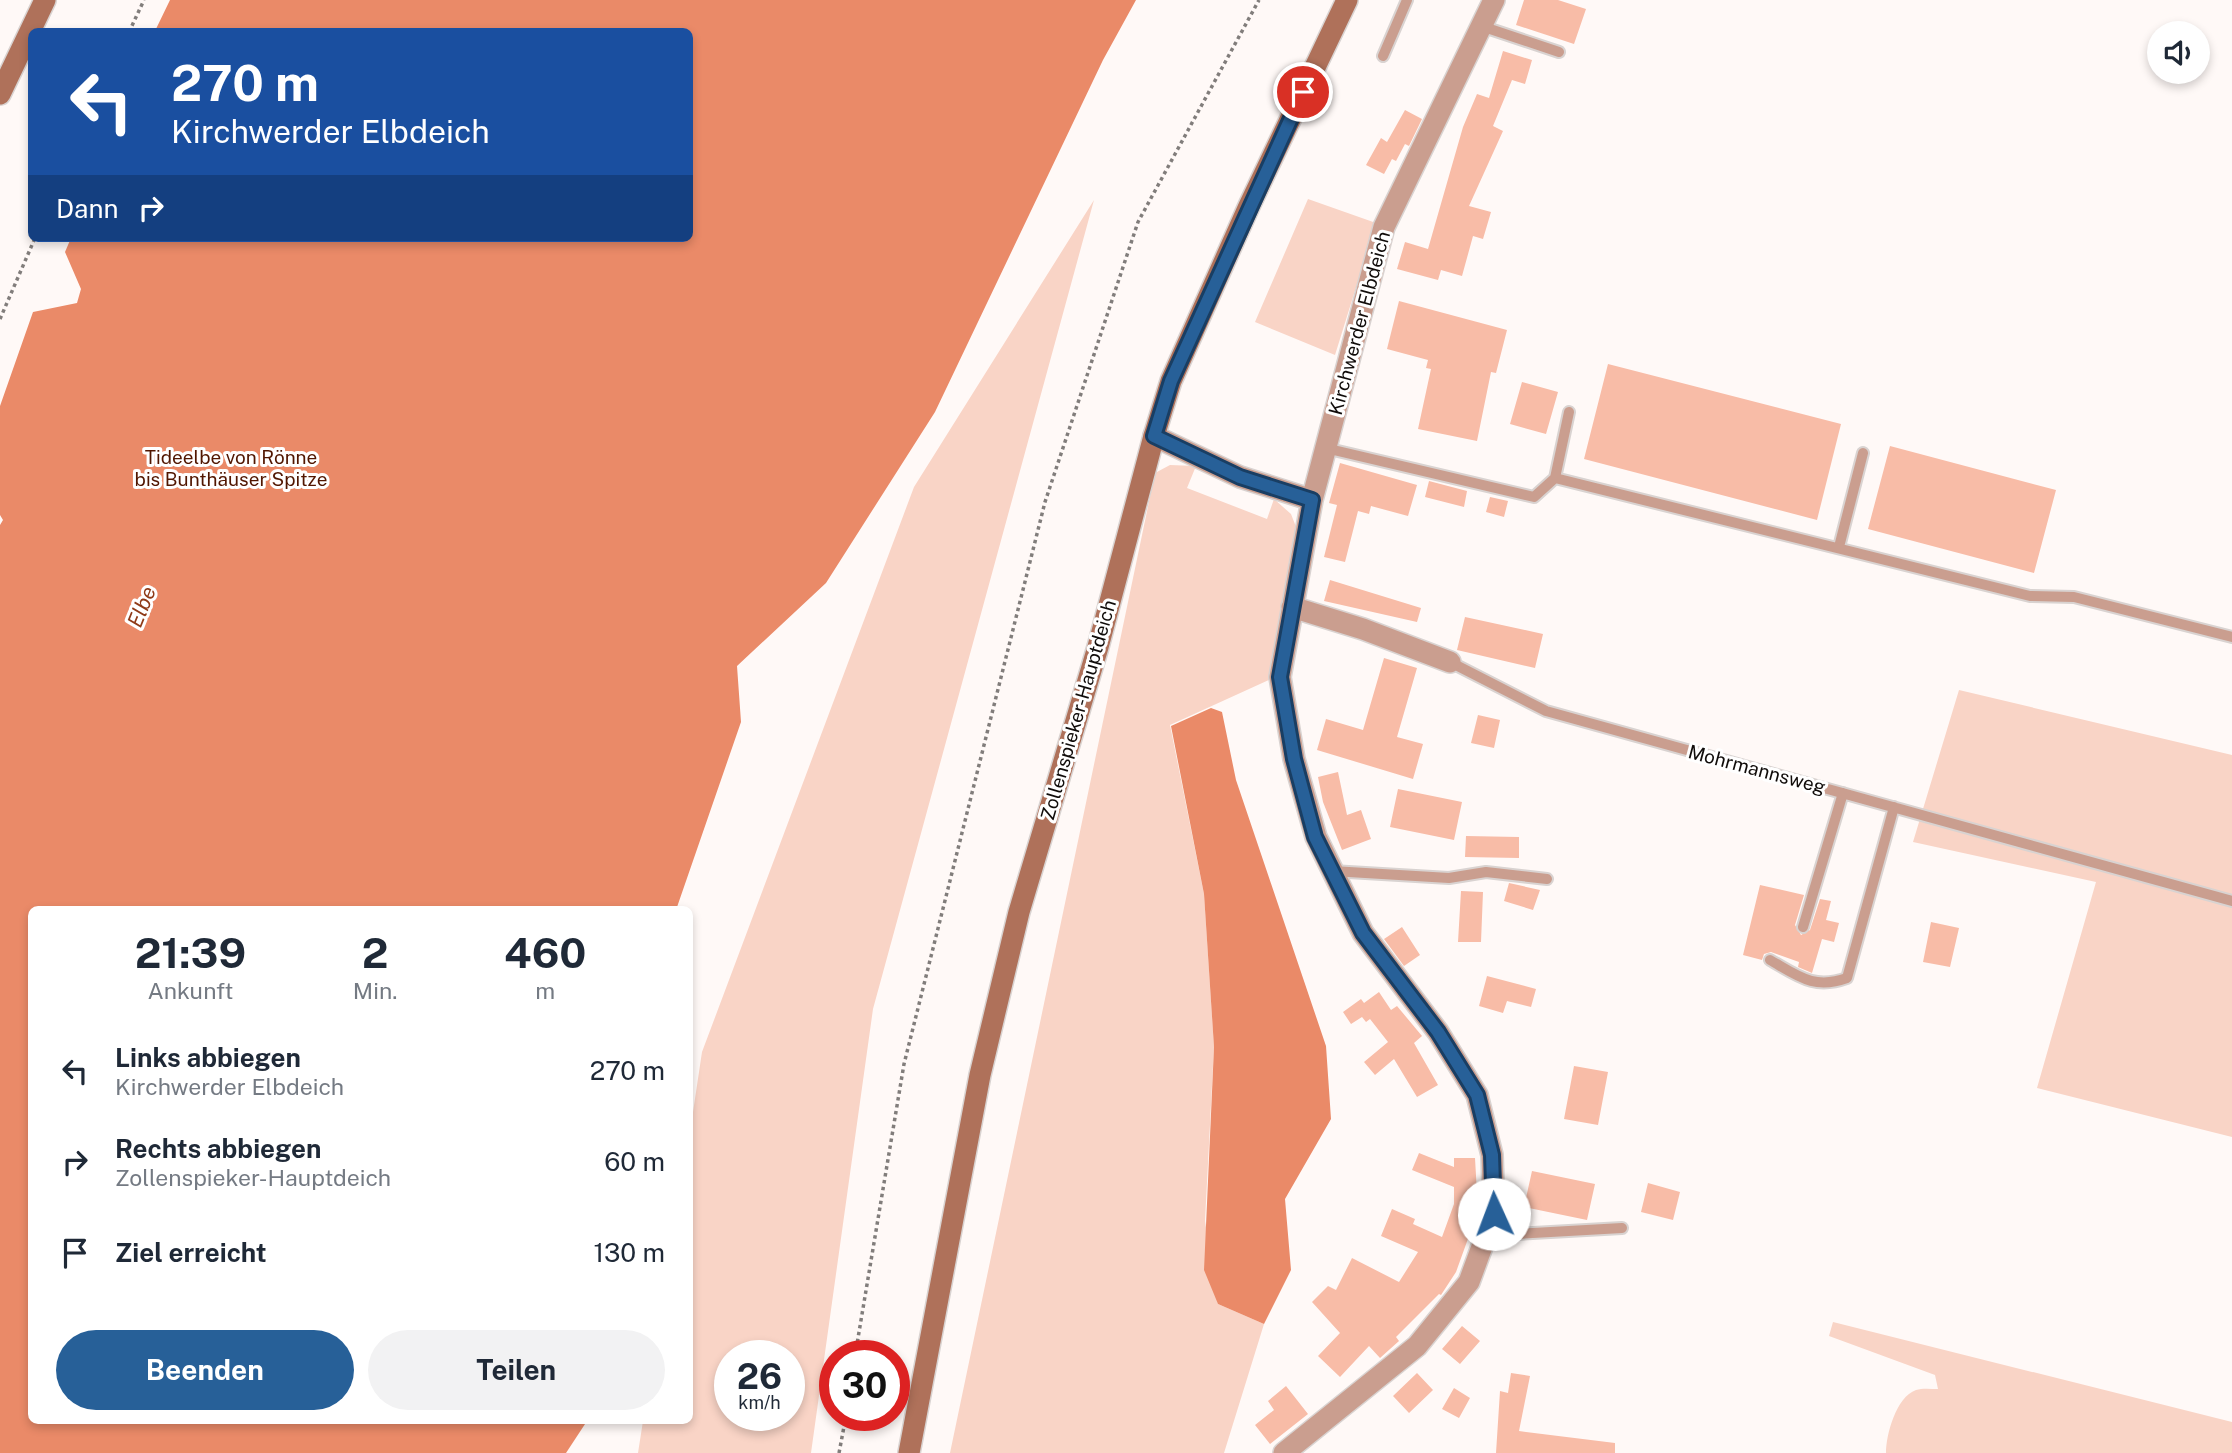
<!DOCTYPE html>
<html lang="de">
<head>
<meta charset="utf-8">
<style>
	body { margin:0; font-family:"Public Sans",sans-serif; background:#f2f2f3; color:#1f2937; height:100vh; display:flex; flex-direction:column; font-size:26px; white-space:nowrap }
	* { box-sizing:border-box; margin:0 }
	p { font-size:23px; color:#747a83 }
	.icon { flex:none; width:38px; height:38px; fill:none; stroke:currentColor; stroke-width:2; stroke-linecap:round; stroke-linejoin:round }
	.map { position:relative; flex:1; overflow:hidden }
	.panel { position:absolute; left:28px; top:906px; width:665px; height:518px; display:flex; flex-direction:column; background:#fff; border-radius:10px; box-shadow:0 4px 10px #0003 }
	.panel>* { flex:none }
	.top-card { position:absolute; left:28px; top:28px; width:665px; height:214px; border-radius:10px; box-shadow:0 4px 10px #0003; background:#1a4fa0; color:#fff; overflow:hidden }
	.buttons { position:absolute; left:2147px; top:21px; display:grid; gap:14px }
	.buttons a { display:grid; place-items:center; width:63px; height:63px; border-radius:50%; background:#fff; box-shadow:0 4px 10px #0003; font-size:35px }
	.speed { position:absolute; left:714px; top:1340px; display:flex; gap:14px; font-size:35px; font-weight:700; text-align:center }
	.speed>* { display:grid; place-content:center; width:91px; height:91px; border-radius:50%; background:#fff; box-shadow:0 4px 10px #0003; line-height:1 }
	.speed small { font-size:18px; font-weight:400 }
	.speed .limit { border:10px solid #d22; background:#fff; color:#111 }
	.pin { position:absolute; display:grid; place-items:center; width:60px; height:60px; color:#fff; margin:-30px; border:4px solid #fff; border-radius:50%; box-shadow:0 2px 7px #0007 }
	.me { position:absolute; width:77px; margin:-38px; rotate:358deg; stroke-linejoin:round; filter:drop-shadow(0 0 5px #0008) }
	.turn { display:flex; align-items:center; gap:24px; height:147px; padding:0 28px; font-size:32px }
	.turn .icon { width:91px; height:91px; stroke-width:2.5 }
	.turn b { display:block; font-size:49px; line-height:60px }
	.then { display:flex; align-items:center; height:66px; padding:0 28px; background:#0003; gap:14px; font-size:26px }
	.eta { display:flex; justify-content:space-evenly; align-items:center; height:119px; text-align:center }
	.eta b { font-size:42px; font-weight:700; line-height:49px }
	.action { display:flex; gap:14px; margin-top:auto; padding:14px 28px }
	.action a { flex:1; height:80px; border-radius:42px; background:#276098; color:#fff; font-size:28px; font-weight:700; line-height:80px; text-align:center }
	.action a+a { background:#f2f2f3; color:#1f2937 }
	ul { padding:0; list-style:none }
	li { display:flex; align-items:center; gap:21px; height:91px; padding:0 28px }
	li div { flex:1 }
	li b { display:block; font-size:26px }
	li em { font-style:normal }
	.map>svg:first-child { display:block }
	.green { fill:#f9d4c6; fill-rule:evenodd }
	.water { fill:#ea8a68 }
	.building { fill:#f8bca7 }
	.lines { fill:none; stroke-linecap:round; stroke-linejoin:round }
	.lane-casing { stroke:#d9d3d1; stroke-width:14 }
	.street-casing { stroke:#d9d3d1; stroke-width:24 }
	.secondary-casing { stroke:#d9d3d1; stroke-width:24 }
	.path { stroke:#817d7b; stroke-width:3.5; stroke-dasharray:3.5 3.5; stroke-linecap:butt }
	.lane { stroke:#ca9e8f; stroke-width:10 }
	.street { stroke:#ca9e8f; stroke-width:21 }
	.secondary { stroke:#af715a; stroke-width:21 }
	.route-casing { stroke:#193e63; stroke-width:18 }
	.route { stroke:#276098; stroke-width:12 }
	.labels { text-anchor:middle; stroke-width:6; stroke-linejoin:round; paint-order:stroke }
	.street-label { font-size:19px; fill:#100c0a; stroke:#fff }
	.park-label { font-size:19px; fill:#511600; stroke:#fff }
	.water-label { font-size:21px; font-style:italic; fill:#8f3a17; stroke:#fff }
</style>
</head>
<body>
<div class="map">
<svg width="2232" height="1453" viewBox="0 0 2232 1453">
	<rect width="100%" height="100%" fill="#fff9f7"/>
	<path class="green" d="M1308 199 1376 223 1335 355 1255 322Z
		M1094 200 873 1009 811 1453H638L643 1421H690V1132L702 1052 914 487ZM789 1356V1416H730V1356Z
		M1170 465 1196 466 1187 488 1267 519 1274 499 1291 514 1298 532 1271 679 1170 725 1204 894 1214 1047 1205 1221 1218 1304 1264 1324 1224 1453H950L1155 473Z
		M1959 690 2232 755V1137L2037 1088 2096 882 1913 842Z
		M1833 1322 2232 1422V1453H1886C1886 1435 1896 1397 1916 1390 1922 1388 1931 1389 1938 1389L1935 1375 1829 1336Z"/>
	<path class="water" d="M170 0H1136L1103 60 935 412 826 583 737 666 741 722 676 910H32V1421H587L566 1453H0V525L3 520 0 515V406L33 312 77 303 81 289 65 252 71 238H690V32L155 31Z
		M1211 708 1222 712 1236 780 1326 1046 1331 1119 1285 1199 1291 1270 1264 1324 1218 1304 1204 1270 1214 1047 1204 894 1171 726Z"/>
	<path class="building" d="M1524 0H1558L1586 9 1574 44 1516 25Z
		M1503 51 1532 60 1525 84 1512 80 1493 126 1503 131 1469 206 1491 212 1483 239 1473 236 1462 276 1441 270 1438 280 1397 269 1405 242 1428 249 1463 127 1477 94 1489 98Z
		M1405 110 1422 119 1409 146 1405 144 1396 161 1392 159 1384 174 1366 165 1381 138 1387 142Z
		M1399 301 1507 330 1496 373 1491 372 1477 441 1418 429 1431 369 1426 368 1428 360 1387 349Z
		M1608 364 1841 424 1817 520 1584 459Z
		M1522 382 1558 392 1546 434 1510 424Z
		M1890 446 2056 490 2034 573 1868 529Z
		M1340 463 1417 485 1408 516 1371 506 1369 514 1358 511 1345 562 1324 557 1337 505 1329 503Z
		M1429 481 1467 491 1464 507 1425 497Z
		M1490 497 1508 501 1504 517 1486 512Z
		M1330 580 1421 608 1417 622 1324 601Z
		M1465 617 1543 634 1535 668 1457 650Z
		M1384 658 1417 668 1397 737 1423 744 1413 779 1317 750 1326 719 1363 730Z
		M1478 715 1500 720 1494 748 1471 743Z
		M1338 772 1347 815 1361 810 1371 839 1342 850 1323 802 1318 777Z
		M1398 789 1462 802 1454 840 1390 827Z
		M1466 836 1519 837V858L1465 857Z
		M1509 883 1540 890 1533 910 1504 901Z
		M1760 885 1804 895 1795 925 1801 935 1810 930 1820 899 1831 901 1826 920 1839 923 1834 942 1822 939 1812 973 1798 967 1799 962 1771 952 1764 954 1762 960 1743 955Z
		M1461 891 1483 892 1481 942H1458Z
		M1931 922 1959 928 1950 967 1923 962Z
		M1402 927 1420 955 1404 966 1384 939Z
		M1487 976 1536 989 1531 1007 1507 1001 1503 1013 1479 1006Z
		M1379 992 1391 1010 1397 1006 1422 1036 1414 1043 1438 1085 1417 1097 1394 1059 1375 1075 1364 1062 1388 1042 1370 1019 1366 1022 1362 1017 1351 1024 1343 1012 1361 999 1364 1003Z
		M1574 1066 1608 1072 1598 1125 1564 1119Z
		M1419 1153 1454 1167V1158H1475L1478 1211 1456 1272 1441 1295 1439 1294 1396 1337 1399 1341 1380 1358 1369 1346 1340 1377 1318 1356 1340 1333 1312 1302 1328 1286 1336 1290 1352 1258 1399 1282 1418 1252 1381 1236 1392 1209 1415 1219 1413 1224 1442 1237 1454 1204V1187L1412 1170Z
		M1532 1171 1595 1184 1587 1220 1524 1207Z
		M1648 1183 1680 1192 1673 1220 1641 1212Z
		M1462 1326 1480 1341 1460 1364 1442 1349Z
		M1417 1373 1433 1390 1409 1413 1393 1396Z
		M1511 1373 1530 1376 1519 1431 1615 1443V1453H1496L1500 1391 1508 1393Z
		M1286 1386 1308 1414 1270 1444 1255 1425 1274 1410 1268 1401Z
		M1454 1388 1470 1398 1459 1418 1442 1409Z"/>
	<g class="lines">
		<defs>
			<path id="lane" d="M1481 26 1559 52
				M1383 56 1407 0
				M1325 448 1534 497 1555 478 1569 412
				M1555 478 2030 596 2074 597 2232 637
				M1839 547 1863 453
				M1450 662 1546 711 2232 901
				M1332 871 1449 878 1486 872 1547 879
				M1803 927 1843 793
				M1770 960C1798 976 1814 990 1847 978L1894 807
				M1488 1231 1498 1235 1622 1228"/>
			<path id="street" d="M1154 436 1240 477 1312 500
				M1292 607 1363 629 1450 662
				M1284 1453 1417 1346 1469 1282 1494 1214 1492 1155 1477 1095 1438 1032 1363 933 1316 837 1294 759 1280 677 1312 500 1384 227 1494 0"/>
			<path id="secondary" d="M0 94 45 0
				M909 1453 980 1075 1019 912 1098 647 1154 436 1171 381 1249 206 1347 0"/>
		</defs>
		<use href="#lane" class="lane-casing"/>
		<use href="#street" class="street-casing"/>
		<use href="#secondary" class="secondary-casing"/>
		<path class="path" d="M129 32 144 0
			M0 319 35 238
			M855 1356 904 1064 1045 502 1138 222 1259 0
			M839 1453 846 1416"/>
		<use href="#lane" class="lane"/>
		<use href="#street" class="street"/>
		<use href="#secondary" class="secondary"/>
	</g>
	<g class="lines">
		<defs>
			<path id="route" d="M1303 92 1171 381 1154 436 1240 477 1312 500 1280 677 1294 759 1315 837 1363 933 1438 1032 1477 1095 1492 1155 1494 1214"/>
		</defs>
		<use href="#route" class="route-casing"/>
		<use href="#route" class="route"/>
	</g>
	<g class="labels">
		<g class="street-label">
			<text transform="translate(1359 323) rotate(-75)" y="7">Kirchwerder Elbdeich</text>
			<text transform="translate(1078 710) rotate(-74)" y="7">Zollenspieker-Hauptdeich</text>
			<text transform="translate(1757 769) rotate(15)" y="7">Mohrmannsweg</text>
		</g>
		<g class="park-label">
			<text x="231" y="464">Tideelbe von Rönne<tspan x="231" dy="22">bis Bunthäuser Spitze</tspan></text>
		</g>
		<g class="water-label">
			<text transform="translate(142 607) rotate(-68)" y="7">Elbe</text>
		</g>
	</g>
</svg>
<div class="buttons">
<a><svg class="icon" aria-label="sound" viewBox="0 0 24 24"><path d="M4 9h4l5-4v14l-5-4H4zM17 9q2 3 0 6"/></svg></a>
</div>
<div class="speed"><div>26<small>km/h</small></div><div class="limit">30</div></div>
<div class="pin" style="left:1303px;top:92px;background:#d93025"><svg class="icon" aria-label="arrive" viewBox="0 0 24 24"><path d="M6 21V4h12l-3 4 3 4H6"/></svg></div>
<svg class="me" style="left:1494px;top:1214px" viewBox="-20 -20 40 40"><circle r="19" fill="#fff"/><path d="M0-13L10 11 0 6-10 11z" fill="#276098"/></svg>
<div class="top-card">
<div class="turn"><svg class="icon" aria-label="left" viewBox="0 0 24 24"><path d="M17 20v-9H6M10 6l-5 5 5 5"/></svg><div><b>270 m</b>Kirchwerder Elbdeich</div></div>
<div class="then">Dann<svg class="icon" aria-label="right" viewBox="0 0 24 24"><path d="M7 20v-9h11M14 6l5 5-5 5"/></svg></div>
</div>
<section class="panel">
<div class="eta">
<div><b>21:39</b><p>Ankunft</p></div>
<div><b>2</b><p>Min.</p></div>
<div><b>460</b><p>m</p></div>
</div>
<ul>
<li><svg class="icon" aria-label="left" viewBox="0 0 24 24"><path d="M17 20v-9H6M10 6l-5 5 5 5"/></svg><div><b>Links abbiegen</b><p>Kirchwerder Elbdeich</p></div><em>270 m</em></li>
<li><svg class="icon" aria-label="right" viewBox="0 0 24 24"><path d="M7 20v-9h11M14 6l5 5-5 5"/></svg><div><b>Rechts abbiegen</b><p>Zollenspieker-Hauptdeich</p></div><em>60 m</em></li>
<li><svg class="icon" aria-label="arrive" viewBox="0 0 24 24"><path d="M6 21V4h12l-3 4 3 4H6"/></svg><div><b>Ziel erreicht</b></div><em>130 m</em></li>
</ul>
<div class="action"><a>Beenden</a><a>Teilen</a></div>
</section>
</div>
</body>
</html>
